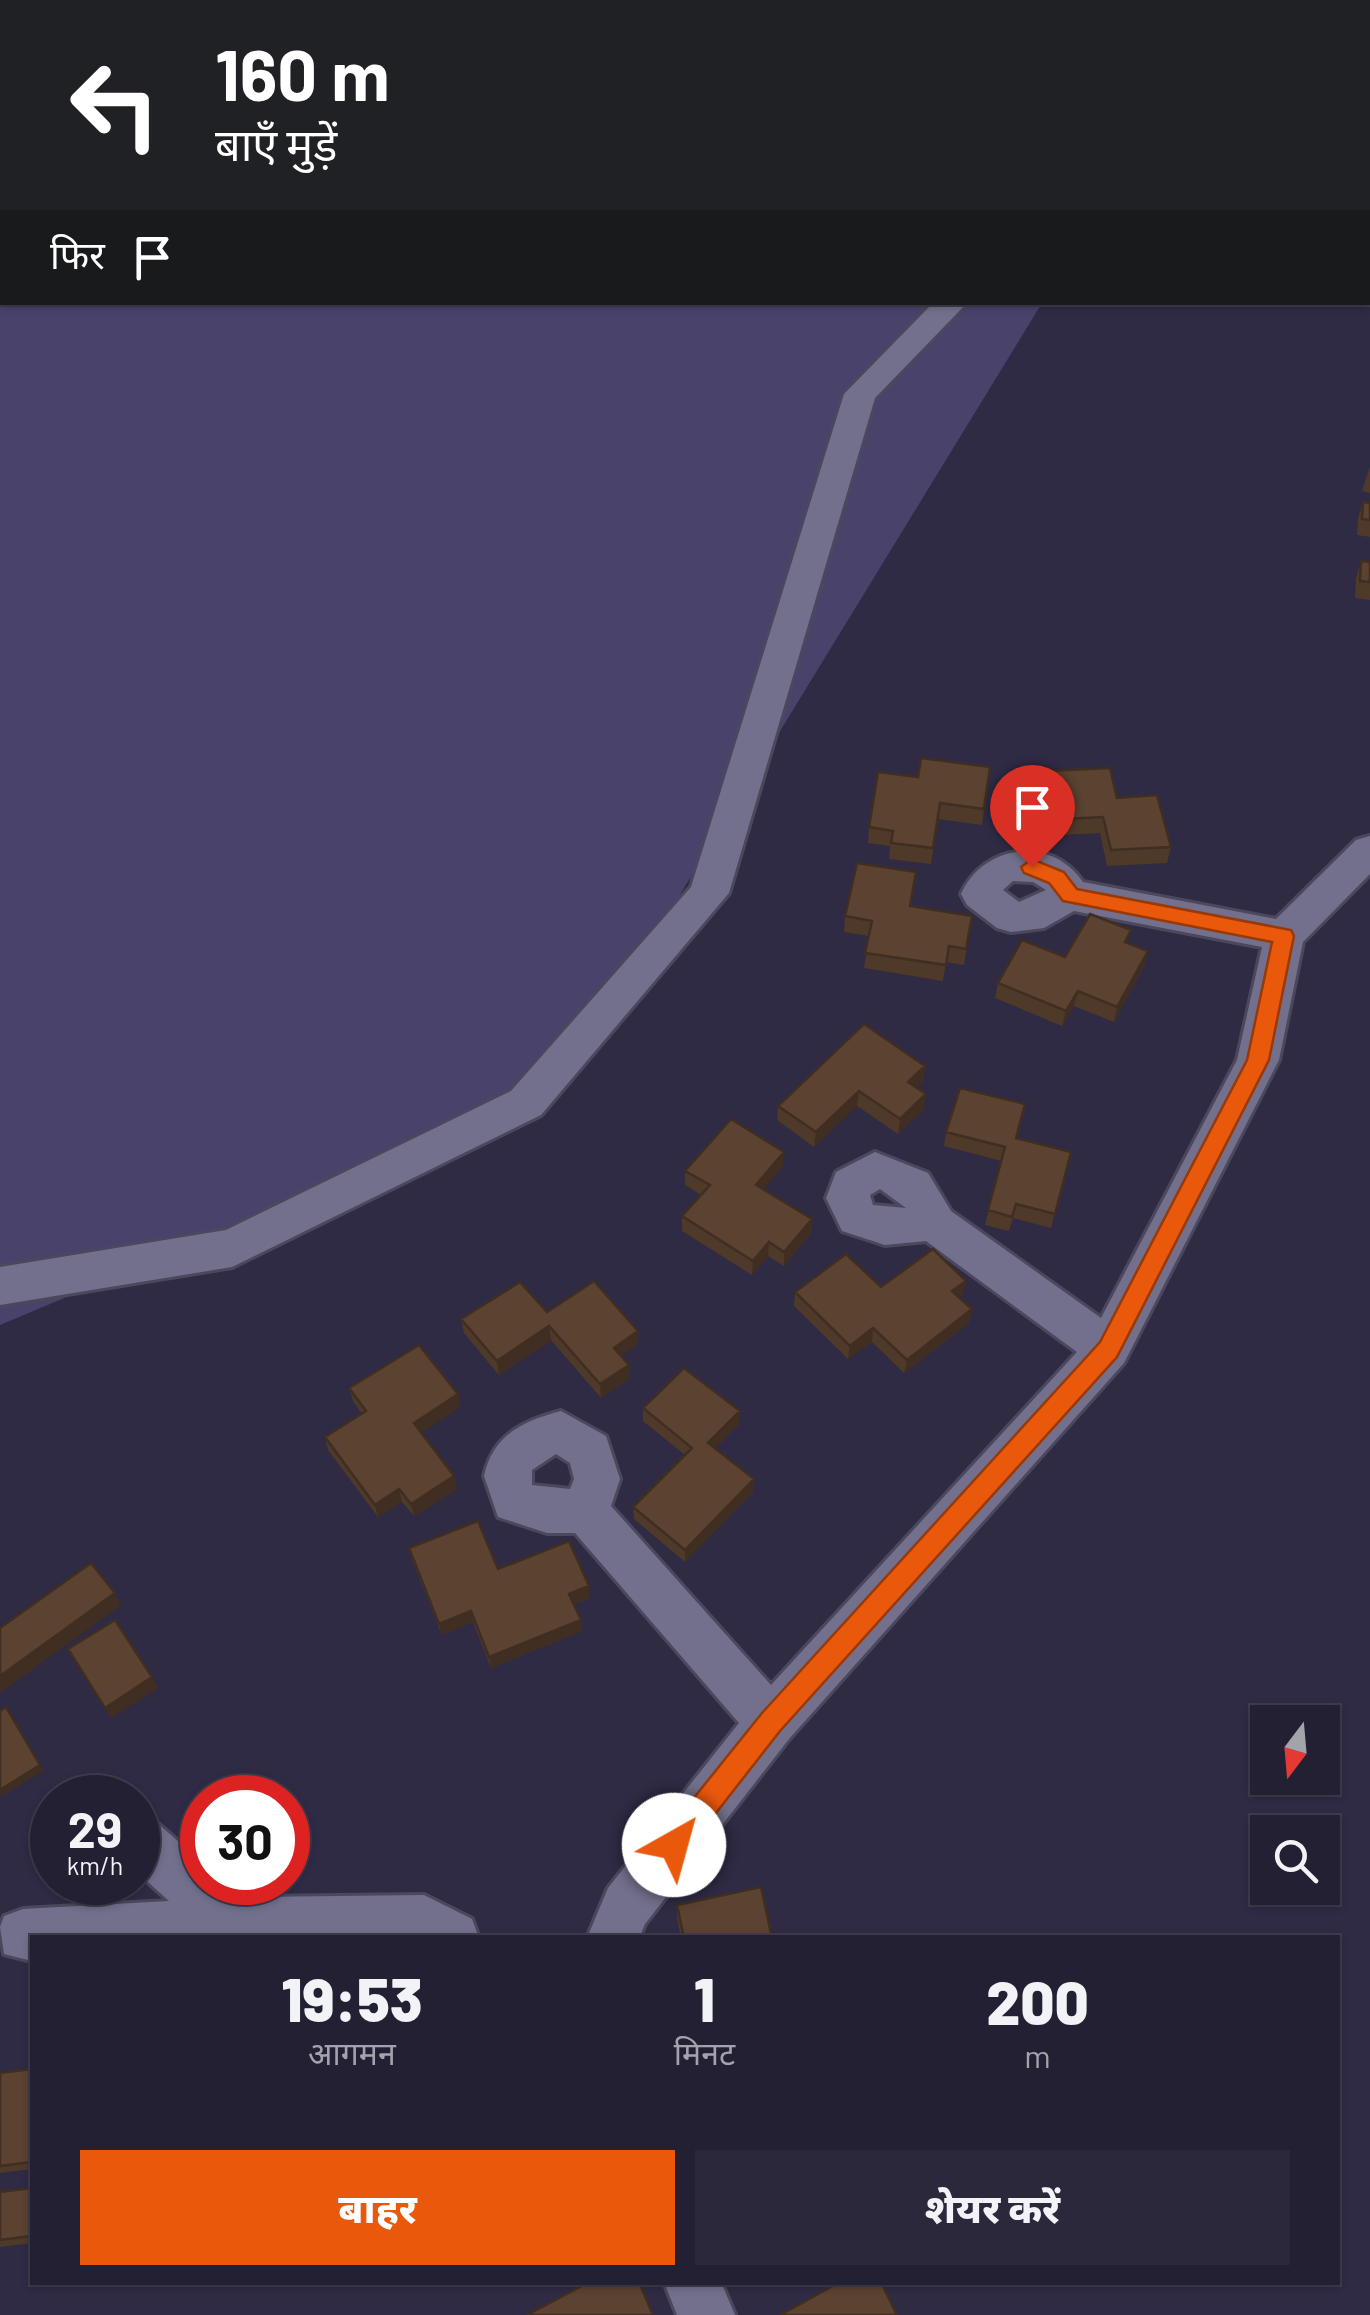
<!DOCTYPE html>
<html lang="hi">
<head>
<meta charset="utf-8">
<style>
	body { margin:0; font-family:Barlow,"Noto Sans Devanagari",sans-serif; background:#2b283c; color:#f1f3f6; height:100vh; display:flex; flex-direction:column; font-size:38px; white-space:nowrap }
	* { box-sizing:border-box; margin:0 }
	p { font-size:32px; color:#a3a3ac }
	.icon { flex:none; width:55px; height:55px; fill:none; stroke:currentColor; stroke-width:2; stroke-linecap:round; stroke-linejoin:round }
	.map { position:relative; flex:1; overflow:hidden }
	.panel { position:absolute; left:30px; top:1935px; width:1310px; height:350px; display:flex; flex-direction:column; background:#232034; border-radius:0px; box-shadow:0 2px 8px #0004,0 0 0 2px #403e4f }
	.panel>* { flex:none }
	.banner { position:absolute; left:0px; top:0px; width:1370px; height:305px; box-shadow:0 2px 8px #0004,0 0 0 2px #403e4f; background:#202124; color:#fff; overflow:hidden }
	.needle { width:65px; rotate:196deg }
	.tools { position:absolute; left:1250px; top:1705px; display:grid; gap:20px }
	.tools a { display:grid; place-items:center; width:90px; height:90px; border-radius:0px; background:#232034; box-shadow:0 2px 8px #0004,0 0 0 2px #403e4f; font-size:50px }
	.speed { position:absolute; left:30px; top:1775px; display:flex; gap:20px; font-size:50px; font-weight:700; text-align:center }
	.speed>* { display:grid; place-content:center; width:130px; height:130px; border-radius:50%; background:#232034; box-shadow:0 2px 8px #0004,0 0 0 2px #403e4f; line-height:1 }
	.speed small { font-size:25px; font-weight:400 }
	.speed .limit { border:15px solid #d22; background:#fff; color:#111 }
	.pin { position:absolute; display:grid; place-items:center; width:85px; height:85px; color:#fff; margin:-102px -42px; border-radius:50% 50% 50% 0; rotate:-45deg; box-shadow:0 0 10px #0007 }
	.pin .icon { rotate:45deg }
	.me { position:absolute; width:110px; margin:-55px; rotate:38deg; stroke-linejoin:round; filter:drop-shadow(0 0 8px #0008) }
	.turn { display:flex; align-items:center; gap:35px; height:210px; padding:0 50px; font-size:45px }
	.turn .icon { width:130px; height:130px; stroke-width:2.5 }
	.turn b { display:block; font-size:70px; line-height:85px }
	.then { display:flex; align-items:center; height:95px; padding:0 50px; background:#0003; gap:20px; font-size:38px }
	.eta { display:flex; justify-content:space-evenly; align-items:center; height:170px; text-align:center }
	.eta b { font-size:60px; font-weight:800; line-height:70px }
	.button { display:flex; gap:20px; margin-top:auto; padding:20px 50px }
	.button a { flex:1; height:115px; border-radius:0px; background:#ea580c; color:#fff; font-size:40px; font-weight:800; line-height:115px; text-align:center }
	.button a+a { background:#2b283c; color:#f1f3f6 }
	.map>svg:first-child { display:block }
	.green { fill:#49436c }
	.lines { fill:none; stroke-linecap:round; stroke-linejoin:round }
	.minor-casing { stroke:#4b485d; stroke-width:6 }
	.minor { fill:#73708d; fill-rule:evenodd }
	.wall { fill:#4f3929 }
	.shaded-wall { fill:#402e22 }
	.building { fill:#5c4230; stroke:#402e22; stroke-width:2.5 }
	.route { fill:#ea580c; stroke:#983908; stroke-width:2.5 }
</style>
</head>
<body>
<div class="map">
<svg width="1370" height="2315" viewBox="0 0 1370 2315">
	<rect width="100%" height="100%" fill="#2f2b45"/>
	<path class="green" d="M0 0H1227L2 2V302L1042 303 561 1089 0 1325Z"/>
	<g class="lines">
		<defs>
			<path id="minor" d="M1370 64V82L1368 83V65Z
				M934 302H968L875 398 729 893 541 1115 232 1267 0 1305V1267L226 1230 511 1091 691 887 844 394Z
				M1370 836V874L1303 942 1279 1060 1124 1363 789 1739 645 1924 639 1938H587L608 1888 739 1723 575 1533H547L498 1517 484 1476C493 1435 523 1421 561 1411L606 1436 620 1479 611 1506 771 1685 1077 1352 926 1241 885 1245 842 1231 826 1198 836 1172 875 1152 928 1173 951 1211 1101 1318 1237 1060 1262 947 1074 911 1044 928 1011 932 997 928 967 905 961 894C984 843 1052 836 1083 882L1276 919 1356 840ZM1013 881 1033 882 1046 890 1019 902 1003 890ZM880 1189 906 1208 873 1205 870 1195ZM556 1454 570 1463 574 1479 570 1489 532 1485V1470Z
				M138 1814 156 1822 202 1862V1882H227L243 1897 424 1895 472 1919 479 1938H32V1961L4 1954 0 1927 4 1916 23 1909 169 1901 138 1873Z
				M664 2282H721L735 2315H677Z"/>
		</defs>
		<use href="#minor" class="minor-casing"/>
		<use href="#minor" class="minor"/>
	</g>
	<path class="wall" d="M1370 466V493L1362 491Z
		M1363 502 1370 503V537L1357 535 1358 518Z
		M1361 561 1370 562V600L1355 598 1356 578Z
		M990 767 982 825 938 819 931 864 889 859 890 846 868 843 869 827 918 777Z
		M1048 771 1117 798 1171 847 1167 863 1107 866 1100 833 1039 836 1033 805 1036 789H1046Z
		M916 872 911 907 972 916 964 965 946 962 943 981 864 968 869 936 844 932 845 916Z
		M1128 943 1148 951 1144 966 1114 1022 1074 1006 1062 1026 995 998 998 983 1065 957Z
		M925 1066 923 1081 916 1087 924 1109 898 1134 857 1106 814 1147 777 1120 778 1106Z
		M946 1132 1017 1138 1071 1152 1051 1228 1013 1218 1009 1231 985 1225 1001 1161 944 1146Z
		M783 1166 763 1189 812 1219 811 1233 784 1266 768 1256 752 1275 682 1231V1216L701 1195 685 1185V1171Z
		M881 1287 963 1294 959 1297 972 1309 969 1323 904 1373 872 1342 848 1359 794 1306 795 1292Z
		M547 1312 638 1344 621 1356 629 1365 630 1378 601 1398 551 1340 499 1375 464 1333 461 1319Z
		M349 1388 458 1394 460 1407 421 1432 454 1476 457 1489 414 1516 402 1502 378 1517 328 1450 325 1437 362 1414 353 1401Z
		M643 1408 739 1424 715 1448 754 1479 753 1492 685 1562 634 1519 633 1507 685 1455 643 1421Z
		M409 1548 498 1569 590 1598 574 1604 581 1620 582 1631 491 1668 473 1622 442 1635 412 1560Z
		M677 1905 772 1938H681L677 1918Z
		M32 2069V2169L0 2173V2073Z
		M32 2188V2243L0 2247V2192Z"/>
	<path class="shaded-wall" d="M1148 951 1144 966 1114 1022 1117 1007Z
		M1078 991 1074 1006 1062 1026 1066 1011Z
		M925 1066 923 1081 906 1097 908 1082Z
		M859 1091 857 1106 814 1147 816 1132Z
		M926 1094 924 1109 898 1134 900 1119Z
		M784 1152 783 1166 755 1199 756 1185Z
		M812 1219 811 1233 784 1266V1252Z
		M769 1242 768 1256 752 1275 753 1261Z
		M966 1281 963 1294 949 1305 952 1291Z
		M972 1309 969 1323 904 1373 907 1360Z
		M549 1326 551 1340 499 1375 497 1361Z
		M873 1328 872 1342 848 1359 850 1346Z
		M638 1331V1344L614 1361V1348Z
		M629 1365 630 1378 601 1398 600 1384Z
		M458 1394 460 1407 417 1436 414 1423Z
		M740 1411 739 1424 708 1455V1443Z
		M454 1476 457 1489 414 1516 411 1504Z
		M754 1479 753 1492 685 1562V1550Z
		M399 1489 402 1502 378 1517 375 1505Z
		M589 1586 590 1598 570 1605 569 1594Z
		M115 1593 121 1605 0 1693V1676Z
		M471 1611 473 1622 442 1635 439 1624Z
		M581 1620 582 1631 491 1668 489 1657Z
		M152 1677 158 1688 111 1718 105 1708Z
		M6 1707 44 1770 1 1797 0 1790Z"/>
	<path class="building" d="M1363 502 1370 503V520L1362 519Z
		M1361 561 1370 562V582L1360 581Z
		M921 758 990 767 984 809 940 803 933 848 891 843 893 831 869 827 878 772 918 777Z
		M1110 768 1117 798 1157 795 1171 847 1111 850 1103 817 1042 820 1036 789H1052L1048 771Z
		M857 863 916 872 910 906 972 916 966 949 949 946 946 965 865 953 872 921 845 916Z
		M1090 914 1131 930 1125 942 1148 951 1117 1007 1078 991 1066 1011 998 983 1022 940 1065 957Z
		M864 1024 925 1066 908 1082 926 1094 900 1119 859 1091 816 1132 778 1106Z
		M960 1088 1025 1104 1016 1138 1071 1152 1055 1214 1016 1204 1012 1217 988 1210 1005 1147 946 1132Z
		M731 1119 784 1152 756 1185 812 1219 784 1252 769 1242 753 1261 682 1216 710 1185 685 1171Z
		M933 1249 966 1281 952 1291 972 1309 907 1360 873 1328 850 1346 795 1292 846 1254 881 1287Z
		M594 1281 638 1331 614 1348 629 1365 600 1384 549 1326 497 1361 461 1319 520 1282 547 1312Z
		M419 1345 458 1394 414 1423 454 1476 411 1504 399 1489 375 1505 325 1437 366 1411 349 1388Z
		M684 1368 740 1411 708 1443 754 1479 685 1550 633 1507 692 1448 643 1408Z
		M478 1521 498 1569 569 1541 589 1586 569 1594 581 1620 489 1657 471 1611 439 1624 409 1548Z
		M91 1563 115 1593 0 1676V1628Z
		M115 1620 152 1677 105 1708 68 1649Z
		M6 1707 40 1765 0 1790V1711Z
		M761 1887 772 1938H684L677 1905Z
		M32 2069V2162L0 2166V2073Z
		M32 2188V2236L0 2240V2192Z
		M589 2282H639L653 2315H527Z
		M840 2282H881L897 2315H780Z"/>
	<path class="route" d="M1032 859 1064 872 1077 889 1291 930 1294 936 1269 1060 1117 1357 780 1731 684 1854 674 1858 664 1854 660 1845 664 1835 762 1713 1100 1342 1247 1060 1272 942 1063 901 1049 883 1024 873 1021 867Z"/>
</svg>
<div class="tools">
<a><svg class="needle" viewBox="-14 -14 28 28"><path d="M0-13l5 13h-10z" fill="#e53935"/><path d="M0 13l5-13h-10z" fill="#a3a3ac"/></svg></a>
<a><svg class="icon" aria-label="search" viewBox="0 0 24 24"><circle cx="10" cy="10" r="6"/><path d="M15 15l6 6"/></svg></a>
</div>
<div class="speed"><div>29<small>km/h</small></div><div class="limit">30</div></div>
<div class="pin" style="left:1032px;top:867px;background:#d93025"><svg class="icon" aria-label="arrive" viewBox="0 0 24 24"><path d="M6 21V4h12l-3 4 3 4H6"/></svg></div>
<svg class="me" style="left:674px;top:1845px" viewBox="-20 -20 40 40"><circle r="19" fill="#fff"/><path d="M0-13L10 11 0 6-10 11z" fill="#ea580c"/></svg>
<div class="banner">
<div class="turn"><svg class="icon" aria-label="left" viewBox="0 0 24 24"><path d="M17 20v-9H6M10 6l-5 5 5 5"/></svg><div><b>160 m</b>बाएँ मुड़ें</div></div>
<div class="then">फिर<svg class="icon" aria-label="arrive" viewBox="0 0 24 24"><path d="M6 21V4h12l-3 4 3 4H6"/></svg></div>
</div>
<section class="panel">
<div class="eta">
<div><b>19:53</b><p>आगमन</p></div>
<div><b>1</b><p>मिनट</p></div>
<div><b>200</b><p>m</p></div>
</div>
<div class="button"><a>बाहर</a><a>शेयर करें</a></div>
</section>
</div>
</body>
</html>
